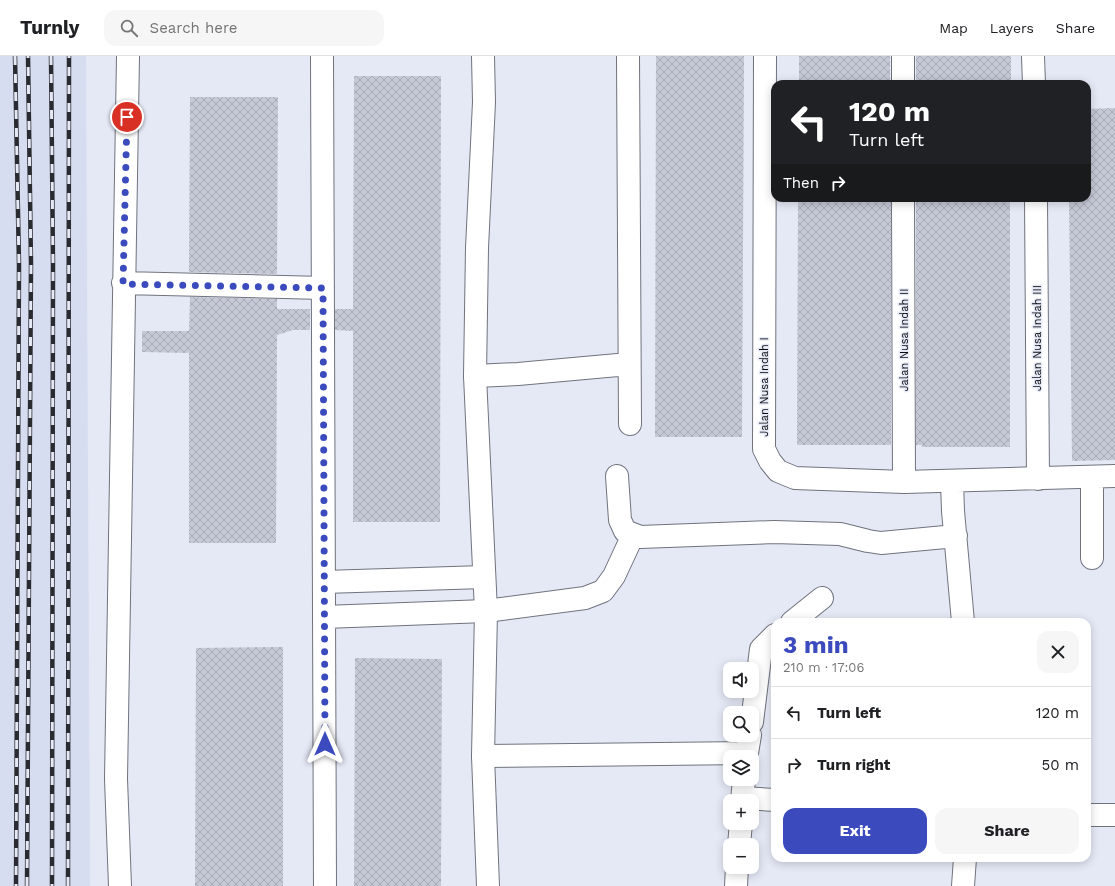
<!DOCTYPE html>
<html lang="en">
<head>
<meta charset="utf-8">
<style>
	body { margin:0; font-family:"Work Sans",sans-serif; background:#f6f6f6; color:#202124; height:100vh; display:flex; flex-direction:column; font-size:15px; white-space:nowrap }
	* { box-sizing:border-box; margin:0 }
	p { font-size:13px; color:#757577 }
	.icon { flex:none; width:22px; height:22px; fill:none; stroke:currentColor; stroke-width:2; stroke-linecap:round; stroke-linejoin:round }
	.map { position:relative; flex:1; overflow:hidden }
	.panel { position:absolute; left:771px; top:562px; width:320px; height:244px; display:flex; flex-direction:column; background:#fff; border-radius:12px; box-shadow:0 2px 10px #0003 }
	.panel>* { flex:none }
	.banner { position:absolute; left:771px; top:24px; width:320px; height:122px; border-radius:12px; box-shadow:0 2px 10px #0003; background:#202124; color:#fff; overflow:hidden }
	.fabs { position:absolute; left:723px; top:606px; display:grid; gap:8px }
	.fabs a { display:grid; place-items:center; width:36px; height:36px; border-radius:8px; background:#fff; box-shadow:0 2px 10px #0003; font-size:20px }
	.pin { position:absolute; display:grid; place-items:center; width:34px; height:34px; color:#fff; margin:-17px; border:2px solid #fff; border-radius:50%; box-shadow:0 1px 4px #0007 }
	.me { position:absolute; width:44px; margin:-22px; rotate:0deg; stroke-linejoin:round; filter:drop-shadow(0 0 3px #0008) }
	.turn { display:flex; align-items:center; gap:14px; height:84px; padding:0 12px; font-size:18px }
	.turn .icon { width:52px; height:52px; stroke-width:2.5 }
	.turn b { display:block; font-size:28px; line-height:34px }
	.then { display:flex; align-items:center; height:38px; padding:0 12px; background:#0003; gap:8px; font-size:15px }
	.round { display:grid; place-items:center; flex:none; width:42px; height:42px; border-radius:12px; background:#f6f6f6 }
	.head { display:flex; align-items:center; justify-content:space-between; height:68px; padding:0 12px }
	h1 { font-size:24px; font-weight:700; line-height:30px; color:#3b4bbe }
	.primary-button { display:flex; gap:8px; margin-top:auto; padding:8px 12px }
	.primary-button a { flex:1; height:46px; border-radius:12px; background:#3b4bbe; color:#fff; font-size:16px; font-weight:700; line-height:46px; text-align:center }
	.primary-button a+a { background:#f6f6f6; color:#202124 }
	ul { padding:0; list-style:none }
	li { display:flex; align-items:center; gap:12px; height:52px; padding:0 12px; border-top:1px solid #e0e0e0 }
	li div { flex:1 }
	li b { display:block; font-size:15px }
	li em { font-style:normal }
	header { display:flex; align-items:center; gap:24px; box-sizing:border-box; height:56px; padding:0 20px; background:#fff; border-bottom:1px solid #e0e0e0 }
	header strong { font-size:19px }
	nav { display:flex; gap:22px; margin-inline-start:auto; font-size:14px }
	.search { width:280px; height:36px; background:#f6f6f6; display:flex; align-items:center; gap:10px; box-sizing:border-box; padding:0 14px; border-radius:12px; color:#757577; font-size:15px }
	.map>svg:first-child { display:block }
	.built { fill:#d7ddf0 }
	.building { fill:url(#building-cross-hatch) }
	.lines { fill:none; stroke-linecap:round; stroke-linejoin:round }
	.minor-casing { stroke:#70737e; stroke-width:24 }
	.tertiary-casing { stroke:#70737e; stroke-width:24 }
	.minor { stroke:#fff; stroke-width:22 }
	.tertiary { stroke:#fff; stroke-width:22 }
	.rail-casing { stroke:#2a2b30; stroke-width:4.5 }
	.rail { stroke:#e5e9f6; stroke-width:3; stroke-dasharray:9; stroke-linecap:butt }
	.route { stroke:#3b4bbe; stroke-width:7; stroke-dasharray:0 12.6 }
	.labels { text-anchor:middle; stroke-width:3; stroke-linejoin:round; paint-order:stroke }
	.street-label { font-size:11px; fill:#0a0b0f; stroke:#e5e9f6 }
</style>
</head>
<body>
<header>
<strong>Turnly</strong>
<div class="search"><svg class="icon" aria-label="search" viewBox="0 0 24 24"><circle cx="10" cy="10" r="6"/><path d="M15 15l6 6"/></svg>Search here</div>
<nav><a>Map</a><a>Layers</a><a>Share</a></nav>
</header>
<div class="map">
<svg width="1115" height="830" viewBox="0 0 1115 830">
	<defs>
		<pattern id="building-cross-hatch" width="8" height="8" patternUnits="userSpaceOnUse"><rect width="8" height="8" fill="#c5c9d6"/><path d="M0 0l8 8M0 8l8-8" fill="none" stroke="#a8abb6"/></pattern>
	</defs>
	<rect width="100%" height="100%" fill="#e5e9f6"/>
	<path class="built" d="M0 0H86L90 830H0Z"/>
	<path class="building" d="M656 0H744L742 381H655Z
		M799 0H890V28H799Z
		M916 0H1011V28H916Z
		M354 20H441L440 466H353V275L335 274V253H353Z
		M190 41H278L277 218 189 216Z
		M1115 52V404L1072 405 1069 142H1087V53Z
		M798 142H891V389H797Z
		M916 142H1010V391H922V389H916Z
		M190 241 277 243V253H310V274H293L277 279 276 487H189V297L142 296V275H189Z
		M283 591V830H195L196 592Z
		M355 602 442 603 441 830H354Z"/>
	<g class="lines">
		<defs>
			<path id="minor" d="M322 0 325 830
				M628 0 630 368
				M765 0 764 393 770 405 778 415 795 422 904 426 1115 420
				M903 0V28
				M1033 0 1034 28
				M903 142 904 426
				M1036 142 1038 423
				M123 227 323 232
				M475 320 518 318 629 308
				M617 420 620 464 625 475 640 481 774 476 840 478 868 485 881 487 956 480
				M952 426 953 455 963 566
				M1092 502V421
				M324 526 484 521
				M324 561 486 555 585 542 603 535 614 520 633 479
				M792 566 822 542
				M752 666 761 593 775 579
				M483 700 747 697 750 679
				M743 742 775 744
				M742 745 744 723
				M1087 759H1115
				M739 789 741 767
				M120 830 116 723 128 0
				M736 830 737 811
				M963 830 965 802"/>
			<path id="tertiary" d="M483 0 484 46 477 192 475 320 486 555 483 700 488 830"/>
		</defs>
		<use href="#minor" class="minor-casing"/>
		<use href="#tertiary" class="tertiary-casing"/>
		<use href="#minor" class="minor"/>
		<use href="#tertiary" class="tertiary"/>
		<defs>
			<path id="rail" d="M15 0 19 209 16 830
				M51 0 53 208 52 830
				M27 830 31 208 28 0
				M68 830 69 0"/>
		</defs>
		<use href="#rail" class="rail-casing"/>
		<use href="#rail" class="rail"/>
	</g>
	<g class="lines">
		<path class="route" d="M127 61 123 228 323 232 325 688"/>
	</g>
	<g class="labels">
		<g class="street-label">
			<text transform="translate(1037 282) rotate(-90)" y="4">Jalan Nusa Indah III</text>
			<text transform="translate(904 284) rotate(-90)" y="4">Jalan Nusa Indah II</text>
			<text transform="translate(764 331) rotate(-90)" y="4">Jalan Nusa Indah I</text>
		</g>
	</g>
</svg>
<div class="fabs">
<a><svg class="icon" aria-label="sound" viewBox="0 0 24 24"><path d="M4 9h4l5-4v14l-5-4H4zM17 9q2 3 0 6"/></svg></a>
<a><svg class="icon" aria-label="search" viewBox="0 0 24 24"><circle cx="10" cy="10" r="6"/><path d="M15 15l6 6"/></svg></a>
<a><svg class="icon" aria-label="layers" viewBox="0 0 24 24"><path d="M12 4l9 5-9 5-9-5zM3 14l9 5 9-5"/></svg></a>
<a>+</a>
<a>−</a>
</div>
<div class="pin" style="left:127px;top:61px;background:#d93025"><svg class="icon" aria-label="arrive" viewBox="0 0 24 24"><path d="M6 21V4h12l-3 4 3 4H6"/></svg></div>
<svg class="me" style="left:325px;top:688px" viewBox="-20 -20 40 40"><path d="M0-17L14 15 0 8-14 15z" fill="#3b4bbe" stroke="#fff" stroke-width="4"/></svg>
<div class="banner">
<div class="turn"><svg class="icon" aria-label="left" viewBox="0 0 24 24"><path d="M17 20v-9H6M10 6l-5 5 5 5"/></svg><div><b>120 m</b>Turn left</div></div>
<div class="then">Then<svg class="icon" aria-label="right" viewBox="0 0 24 24"><path d="M7 20v-9h11M14 6l5 5-5 5"/></svg></div>
</div>
<section class="panel">
<div class="head"><div><h1>3 min</h1><p>210 m · 17:06</p></div><a class="round"><svg class="icon" aria-label="close" viewBox="0 0 24 24"><path d="M6 6l12 12M18 6L6 18"/></svg></a></div>
<ul>
<li><svg class="icon" aria-label="left" viewBox="0 0 24 24"><path d="M17 20v-9H6M10 6l-5 5 5 5"/></svg><div><b>Turn left</b></div><em>120 m</em></li>
<li><svg class="icon" aria-label="right" viewBox="0 0 24 24"><path d="M7 20v-9h11M14 6l5 5-5 5"/></svg><div><b>Turn right</b></div><em>50 m</em></li>
</ul>
<div class="primary-button"><a>Exit</a><a>Share</a></div>
</section>
</div>
</body>
</html>
